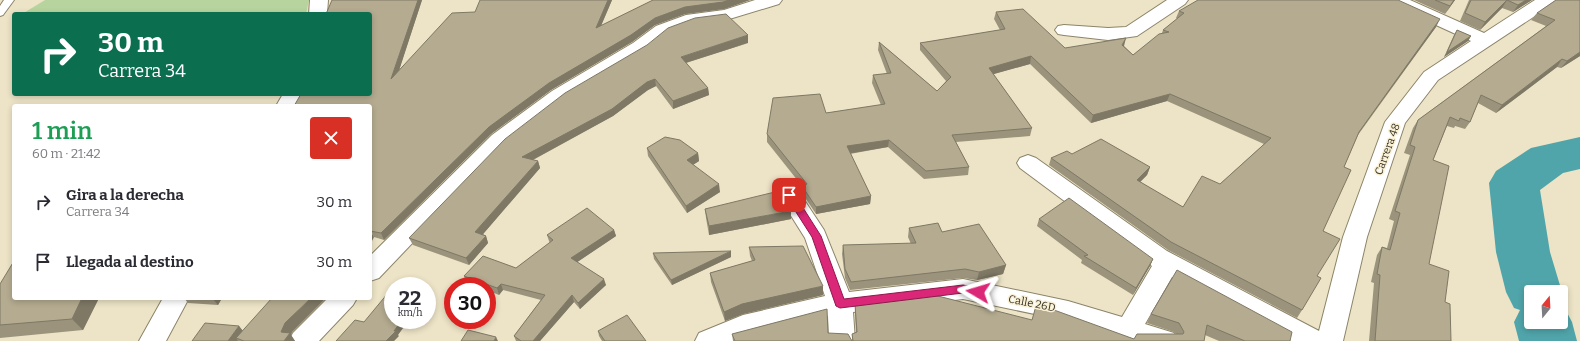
<!DOCTYPE html>
<html lang="es">
<head>
<meta charset="utf-8">
<style>
	body { margin:0; font-family:Bitter,serif; background:#f2f2f3; color:#2b2b33; height:100vh; display:flex; flex-direction:column; font-size:15px; white-space:nowrap }
	* { box-sizing:border-box; margin:0 }
	p { font-size:13px; color:#7c7c81 }
	.icon { flex:none; width:22px; height:22px; fill:none; stroke:currentColor; stroke-width:2; stroke-linecap:round; stroke-linejoin:round }
	.map { position:relative; flex:1; overflow:hidden }
	.sheet { position:absolute; left:12px; top:104px; width:360px; height:196px; display:flex; flex-direction:column; background:#fff; border-radius:4px; box-shadow:0 2px 6px #0003 }
	.sheet>* { flex:none }
	.hud { position:absolute; left:12px; top:12px; width:360px; height:84px; border-radius:4px; box-shadow:0 2px 6px #0003; background:#0b6e4f; color:#fff; overflow:hidden }
	.needle { width:26px; rotate:18deg }
	.tools { position:absolute; left:1524px; top:285px; display:grid; gap:8px }
	.tools a { display:grid; place-items:center; width:44px; height:44px; border-radius:4px; background:#fff; box-shadow:0 2px 6px #0003; font-size:20px }
	.speed { position:absolute; left:384px; top:277px; display:flex; gap:8px; font-size:20px; font-weight:700; text-align:center }
	.speed>* { display:grid; place-content:center; width:52px; height:52px; border-radius:50%; background:#fff; box-shadow:0 2px 6px #0003; line-height:1 }
	.speed small { font-size:10px; font-weight:400 }
	.speed .limit { border:6px solid #d22; background:#fff; color:#111 }
	.pin { position:absolute; display:grid; place-items:center; width:34px; height:34px; color:#fff; margin:-17px; border-radius:8px; box-shadow:0 2px 6px #0006 }
	.me { position:absolute; width:44px; margin:-22px; rotate:277deg; stroke-linejoin:round; filter:drop-shadow(0 0 3px #0008) }
	.turn { display:flex; align-items:center; gap:14px; height:84px; padding:0 20px; font-size:18px }
	.turn .icon { width:52px; height:52px; stroke-width:2.5 }
	.turn b { display:block; font-size:28px; line-height:34px }
	.round { display:grid; place-items:center; flex:none; width:42px; height:42px; border-radius:4px; background:#f2f2f3 }
	.overview { display:flex; align-items:center; justify-content:space-between; height:68px; padding:0 20px }
	h1 { font-size:24px; font-weight:600; line-height:30px; color:#1e9e55 }
	ul { padding:0; list-style:none }
	li { display:flex; align-items:center; gap:12px; height:60px; padding:0 20px }
	li div { flex:1 }
	li b { display:block; font-size:15px }
	li em { font-style:normal }
	.map>svg:first-child { display:block }
	.green { fill:#b8d49e }
	.lines { fill:none; stroke-linecap:round; stroke-linejoin:round }
	.river { fill:#50a5aa; fill-rule:evenodd }
	.lane-casing { stroke:#8c8469; stroke-width:2 }
	.street-casing { stroke:#8c8469; stroke-width:2 }
	.lane { fill:#fff; fill-rule:evenodd }
	.street { fill:#fff; fill-rule:evenodd }
	.wall { fill:#9b937c }
	.shaded-wall { fill:#7e7865 }
	.building { fill:#b4ab90; stroke:#7e7865 }
	.route { fill:#db2777; stroke:#8e194d }
	.labels { text-anchor:middle; stroke-width:3; stroke-linejoin:round; paint-order:stroke }
	.street-label { font-size:11px; fill:#343126; stroke:#faf1d4 }
</style>
</head>
<body>
<div class="map">
<svg width="1580" height="341" viewBox="0 0 1580 341">
	<rect width="100%" height="100%" fill="#ede4c7"/>
	<path class="green" d="M45 0H309L306 14H22Z"/>
	<g class="lines">
		<path class="river" d="M1580 137V169L1563 173 1540 190 1550 252 1562 292 1561 294V292H1531V322H1561V304L1563 305 1572 322 1577 341H1519L1514 322 1520 310 1514 308 1506 292 1496 252 1489 183 1496 171 1531 148Z"/>
		<defs>
			<path id="lane" d="M4 0H14L3 15 0 16V6Z"/>
			<path id="street" d="M310 0H328L327 14H309Z
				M755 0H782L779 4 726 20 695 24 668 34 647 51 566 99 506 145 379 278 370 281V256L492 135 552 91 633 43 656 26 686 15 724 10Z
				M1167 0H1188L1185 4 1137 36 1108 40 1064 35 1058 34 1055 30 1058 26 1064 25 1108 28 1126 27Z
				M1387 0H1410L1484 33 1535 0H1556L1553 4 1438 80 1405 123 1367 237 1343 341H1290L1172 277 1145 324 1174 333 1178 341H1130L1068 321 963 299 853 312 855 341H829L828 316 748 336 735 341H695L699 333 743 315 825 296 805 238 778 195 781 189 789 187 797 189 824 230 849 292 963 279 1068 301 1122 317 1152 266 1020 168 1017 163 1020 158 1028 155 1036 158 1167 251 1319 331 1343 237 1385 122 1424 72 1471 41 1390 4Z
				M283 94H303L296 106H276Z
				M163 298H189L166 341H139Z
				M328 298H357L353 305 319 341H289L293 333Z"/>
		</defs>
		<use href="#lane" class="lane-casing"/>
		<use href="#street" class="street-casing"/>
		<use href="#lane" class="lane"/>
		<use href="#street" class="street"/>
	</g>
	<path class="wall" d="M332 0H422L399 70 475 12 612 0 601 26 653 0H750L724 9 685 14 655 25 632 42 551 90 491 134 384 240 374 237 301 94 370 14Z
		M1414 0H1455L1445 14Z
		M1469 0H1532L1513 12 1502 8 1480 30 1460 21Z
		M1556 0 1580 56 1561 68 1557 67 1496 113 1478 103 1470 122 1465 129 1455 126 1454 128 1447 126 1433 160 1429 264 1445 302 1451 341H1369L1374 283 1371 282 1377 255 1382 247 1387 248 1394 221 1389 219 1410 155 1404 153 1413 128 1418 120 1546 26 1531 20 1537 13Z
		M1179 11 1436 27 1358 135 1344 167 1323 231 1317 276 1302 310 1297 318 1168 250 1049 165 1051 158 1072 154 1150 167 1147 175 1140 182 1183 207 1220 184 1264 144 1167 101 1091 123 1030 64 993 74 1032 128 1030 136 956 142 969 167 968 175 924 179 888 147 850 154 871 196 870 204 816 214 802 193V186L767 142V134L826 113 881 105 872 83 873 75 887 74 878 50 879 42 937 91 946 81 920 50V43L1000 30 994 19 996 12 1065 48 1124 46 1133 55 1162 33 1163 30 1177 19 1176 18Z
		M1457 30 1471 36 1468 41 1444 57 1454 35Z
		M748 43 686 63 708 88 709 95 673 109 656 86 648 90 613 116 533 160 538 161 540 168 483 234 486 236 488 243 469 265 413 245 409 238 565 93Z
		M647 148 698 153 699 161 693 165 720 192 687 213 648 156Z
		M705 209 791 219 709 235 706 218Z
		M1039 219 1153 259 1150 266 1133 295 1081 263 1082 260 1037 226Z
		M909 228 942 232 1006 265 1003 274 977 280 963 278 850 290 845 278 842 254 843 245 911 244 908 237Z
		M614 230 616 236 577 262 606 285 580 309 574 302 540 341H516L514 336 541 300 503 290 499 295 487 290V286H476L467 283 464 276 516 268 550 243 549 241 547 235Z
		M749 247 823 295 743 314 725 321 711 282 710 273 752 261 750 256Z
		M653 253 731 257 672 285 654 259Z
		M0 284 14 298H99L83 330 0 338Z
		M184 298H222L218 305 188 303Z
		M324 300 292 332 291 335 295 341H192L239 326 243 331Z
		M855 305 1032 320 1036 306 1134 339 1176 334 1174 332 1147 323 1151 314 1290 341H1219L1205 335 1204 341H735L828 333 852 340V334L856 333 855 313Z
		M598 331 646 341H602L599 336Z
		M732 334 735 341H733Z"/>
	<path class="shaded-wall" d="M418 0H422L394 86 391 79Z
		M608 0H612L597 35 596 28Z
		M729 0H750L724 9 685 14 655 25 632 42 551 90 491 134 384 240 381 233 489 127 549 83 655 18 685 7Z
		M1454 0H1455L1445 14 1450 6Z
		M1507 0 1502 8 1480 30 1485 22Z
		M1526 0H1532L1513 12 1518 5Z
		M1440 19 1436 27 1354 139 1359 132Z
		M748 35V43L682 64 681 57Z
		M1471 36 1468 41 1444 57 1447 52Z
		M1126 38 1124 46 1119 52 1122 45Z
		M1580 52V56L1561 68 1567 61Z
		M1031 56 1030 64 987 76 989 68Z
		M1562 59 1557 67 1496 113 1502 105Z
		M655 79 656 86 648 90 613 116 525 164 522 157 647 82Z
		M708 88 709 95 673 109V101Z
		M1170 94 1167 101 1091 123 1093 115Z
		M889 140 888 147 846 154 847 146Z
		M698 153 699 161 688 168 687 160Z
		M538 161 540 168 478 240 475 232Z
		M1150 167 1147 175 1134 188 1137 180Z
		M719 184 720 192 687 213 686 206Z
		M871 196 870 204 816 214V207Z
		M791 211V219L709 235V226Z
		M370 230 374 237 370 245Z
		M614 230 616 236 573 265 571 258Z
		M486 236 488 243 469 265 466 258Z
		M731 251V257L672 285 671 280Z
		M1153 259 1150 266 1133 295 1136 288Z
		M1006 265 1003 274 977 280 979 272Z
		M604 279 606 285 580 309 578 303Z
		M501 284 503 290 499 295 497 288Z
		M823 286V295L743 314 725 321 724 312 742 304Z
		M572 295 574 302 540 341H533Z
		M82 298H99L83 330 72 319Z
		M212 298H222L218 305Z
		M311 298H323L324 300 292 332 291 335 295 341H284L281 332 285 323Z
		M402 320H409L398 335 399 336 394 341H386Z
		M239 326 245 334 236 338 238 341H228Z
		M496 337 498 341H494Z"/>
	<path class="building" d="M332 0H418L391 79 452 13 475 12 480 0H608L596 28 653 0H729L723 2 685 7 655 18 631 35 549 83 489 127 381 233 370 231V106H294L301 94H370V14H326Z
		M1198 0H1398L1440 19 1359 132 1344 167 1351 170 1323 231 1340 239 1317 276 1321 278 1302 310 1171 242 1051 158 1067 151 1072 154 1101 139 1150 167 1137 180 1183 207 1202 176 1220 184 1271 138 1170 94 1093 115 1031 56 989 68 1032 128 952 135 969 167 926 171 889 140 847 146 871 196 816 207 802 186 807 184 767 134 773 98 820 94 826 113 885 104 873 75 891 73 879 42 937 91 951 77 920 43 1005 29 996 12 1023 9 1065 48 1126 38 1122 45 1133 55 1159 34 1169 32 1163 30 1184 13 1179 11Z
		M1435 0H1454L1450 6Z
		M1471 0H1526L1518 5 1507 0 1485 22 1465 13Z
		M1556 0H1580V52L1567 61 1562 59 1502 105 1481 95 1470 122 1460 118 1459 121 1450 117 1433 160 1449 166 1429 264 1449 271 1445 302 1450 304 1451 341H1375L1380 275 1377 274 1382 247 1390 250 1400 213 1395 211 1415 147 1410 145 1418 120 1555 20 1537 13Z
		M726 14 748 35 681 57 708 88 673 101 655 79 647 82 612 109 522 157 538 161 475 232 486 236 466 258 409 238 505 139 565 93 647 45 668 28 695 18Z
		M1457 30 1471 36 1447 52Z
		M665 137 680 140 698 153 687 160 719 184 686 206 647 148Z
		M779 191 791 211 709 226 705 209Z
		M1069 198 1153 259 1136 288 1084 256 1088 255 1039 219Z
		M587 208 614 230 571 258 604 279 578 303 572 295 533 341H521L514 336 545 295 501 284 497 288 464 276 483 256 516 268 553 240 547 235Z
		M938 223 942 232 979 224 1006 265 979 272 965 269 851 282 845 269 843 245 916 243 909 228Z
		M803 246 823 286 742 304 724 312 710 273 755 260 749 247Z
		M731 251 671 280 653 253Z
		M14 261V298H82L72 319 0 325V284Z
		M1177 270 1292 332 1290 341H1245L1207 325 1204 341H853L852 334 857 332 855 305 934 295 1032 320 1036 306 1054 310 1134 339 1137 334H1183L1184 332 1179 323 1151 314Z
		M396 284 404 286H394Z
		M393 287V320H402L394 331H396L386 341H336L355 320 364 322Z
		M272 298H311L285 323 281 332 290 333 284 341H244L236 338Z
		M827 309 828 333 848 334 852 341H735L732 334Z
		M627 315 646 341H605L598 331Z
		M205 323 239 326 228 341H192Z
		M468 330 496 337 494 341H461Z"/>
	<path class="route" d="M789 191 793 192 821 236 844 299 963 285 982 289 983 292 982 295 978 296 963 293 840 308 836 306 812 237 785 195Z"/>
	<g class="labels">
		<g class="street-label">
			<text transform="translate(1387 149) rotate(-70)" y="4">Carrera 48</text>
			<text transform="translate(1032 303) rotate(11)" y="4">Calle 26D</text>
		</g>
	</g>
</svg>
<div class="tools">
<a><svg class="needle" viewBox="-14 -14 28 28"><path d="M0-13l5 13h-10z" fill="#e53935"/><path d="M0 13l5-13h-10z" fill="#7c7c81"/></svg></a>
</div>
<div class="speed"><div>22<small>km/h</small></div><div class="limit">30</div></div>
<div class="pin" style="left:789px;top:195px;background:#d93025"><svg class="icon" aria-label="arrive" viewBox="0 0 24 24"><path d="M6 21V4h12l-3 4 3 4H6"/></svg></div>
<svg class="me" style="left:978px;top:292px" viewBox="-20 -20 40 40"><path d="M0-17L14 15 0 8-14 15z" fill="#db2777" stroke="#fff" stroke-width="4"/></svg>
<div class="hud">
<div class="turn"><svg class="icon" aria-label="right" viewBox="0 0 24 24"><path d="M7 20v-9h11M14 6l5 5-5 5"/></svg><div><b>30 m</b>Carrera 34</div></div>
</div>
<section class="sheet">
<div class="overview"><div><h1>1 min</h1><p>60 m · 21:42</p></div><a class="round" style="background:#d93025;color:#fff"><svg class="icon" aria-label="close" viewBox="0 0 24 24"><path d="M6 6l12 12M18 6L6 18"/></svg></a></div>
<ul>
<li><svg class="icon" aria-label="right" viewBox="0 0 24 24"><path d="M7 20v-9h11M14 6l5 5-5 5"/></svg><div><b>Gira a la derecha</b><p>Carrera 34</p></div><em>30 m</em></li>
<li><svg class="icon" aria-label="arrive" viewBox="0 0 24 24"><path d="M6 21V4h12l-3 4 3 4H6"/></svg><div><b>Llegada al destino</b></div><em>30 m</em></li>
</ul>
</section>
</div>
</body>
</html>
